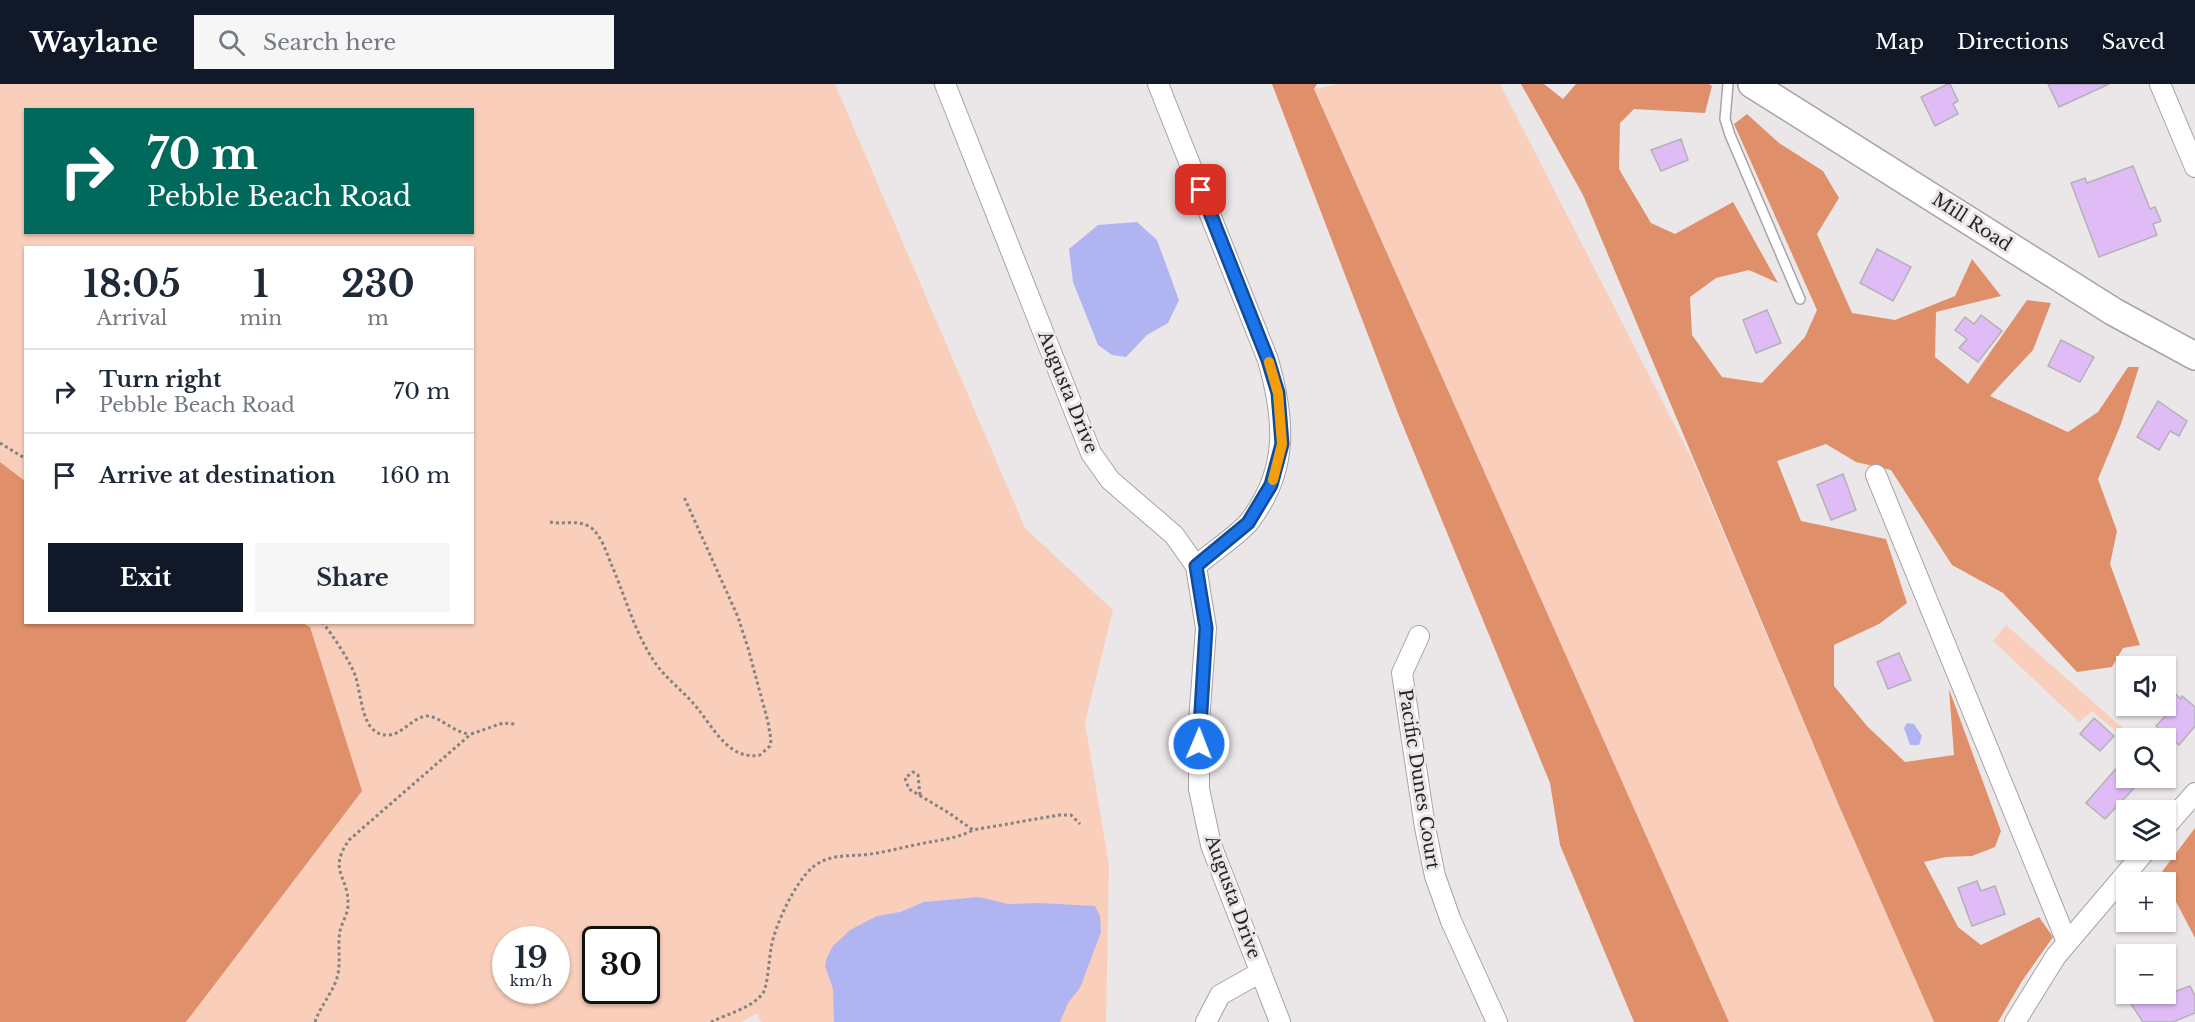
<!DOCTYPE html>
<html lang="en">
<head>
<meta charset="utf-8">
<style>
	body { margin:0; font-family:"Libre Baskerville",serif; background:#f6f6f7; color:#1f2937; height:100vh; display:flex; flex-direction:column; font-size:22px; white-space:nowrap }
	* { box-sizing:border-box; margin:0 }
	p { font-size:20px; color:#747a83 }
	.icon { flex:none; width:33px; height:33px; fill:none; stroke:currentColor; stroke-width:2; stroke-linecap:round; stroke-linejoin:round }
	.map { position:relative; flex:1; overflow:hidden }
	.sheet { position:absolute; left:24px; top:162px; width:450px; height:378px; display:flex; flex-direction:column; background:#fff; border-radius:0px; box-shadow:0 2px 4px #0004 }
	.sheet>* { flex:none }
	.top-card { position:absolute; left:24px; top:24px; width:450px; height:126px; border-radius:0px; box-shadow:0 2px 4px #0004; background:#00695c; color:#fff; overflow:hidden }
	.buttons { position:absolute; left:2116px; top:572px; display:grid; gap:12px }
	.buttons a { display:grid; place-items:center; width:60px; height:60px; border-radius:0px; background:#fff; box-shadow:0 2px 4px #0004; font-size:30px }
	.speed { position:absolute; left:492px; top:842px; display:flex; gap:12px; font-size:30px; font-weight:700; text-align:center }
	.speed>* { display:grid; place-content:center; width:78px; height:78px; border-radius:50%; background:#fff; box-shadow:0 2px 4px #0004; line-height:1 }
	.speed small { font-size:15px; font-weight:400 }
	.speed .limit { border:3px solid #111; border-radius:9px; background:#fff; color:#111 }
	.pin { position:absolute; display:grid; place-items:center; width:51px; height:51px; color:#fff; margin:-26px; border-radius:12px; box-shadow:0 3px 9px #0006 }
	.me { position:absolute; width:66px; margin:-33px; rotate:1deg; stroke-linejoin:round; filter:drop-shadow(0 0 4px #0008) }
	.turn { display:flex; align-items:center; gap:21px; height:126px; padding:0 24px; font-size:27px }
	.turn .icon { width:78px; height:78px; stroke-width:2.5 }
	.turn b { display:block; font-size:42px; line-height:51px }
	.eta { display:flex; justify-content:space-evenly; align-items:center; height:102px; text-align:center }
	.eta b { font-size:36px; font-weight:800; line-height:42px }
	.button { display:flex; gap:12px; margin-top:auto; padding:12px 24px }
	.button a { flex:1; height:69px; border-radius:0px; background:#111827; color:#fff; font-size:24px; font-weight:800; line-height:69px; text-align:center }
	.button a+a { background:#f6f6f7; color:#1f2937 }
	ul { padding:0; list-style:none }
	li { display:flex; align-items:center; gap:18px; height:84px; padding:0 24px; border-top:2px solid #e0e1e3 }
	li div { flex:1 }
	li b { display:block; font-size:22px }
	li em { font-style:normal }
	header { display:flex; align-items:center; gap:36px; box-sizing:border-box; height:84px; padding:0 30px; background:#111827; color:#fff }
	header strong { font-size:28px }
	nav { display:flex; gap:33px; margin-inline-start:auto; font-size:21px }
	.search { width:420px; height:54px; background:#f6f6f7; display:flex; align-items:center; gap:15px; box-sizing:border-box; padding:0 21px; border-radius:0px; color:#747a83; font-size:22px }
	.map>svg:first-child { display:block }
	.green { fill:#f9ceba; fill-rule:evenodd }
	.forest { fill:#df906a }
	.water { fill:#b0b5f2 }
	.building { fill:#e0bcf6; stroke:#b4b1b5; stroke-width:1.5 }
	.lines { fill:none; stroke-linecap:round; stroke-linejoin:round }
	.lane-casing { stroke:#a8a3a6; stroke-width:12 }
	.street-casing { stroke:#a8a3a6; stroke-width:22 }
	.secondary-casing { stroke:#a8a3a6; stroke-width:30 }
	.path { stroke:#858284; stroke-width:3; stroke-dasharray:3 3; stroke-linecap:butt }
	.lane { stroke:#fff; stroke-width:9 }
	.street { stroke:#fff; stroke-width:20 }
	.secondary { stroke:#fff; stroke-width:27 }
	.route-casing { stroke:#114b97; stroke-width:15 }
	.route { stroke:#1a73e8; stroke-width:10 }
	.slow { stroke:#f59e0b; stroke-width:10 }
	.labels { text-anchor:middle; stroke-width:6; stroke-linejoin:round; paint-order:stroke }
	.street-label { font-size:18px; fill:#252324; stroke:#ebe7e9 }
</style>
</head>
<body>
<header>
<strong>Waylane</strong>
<div class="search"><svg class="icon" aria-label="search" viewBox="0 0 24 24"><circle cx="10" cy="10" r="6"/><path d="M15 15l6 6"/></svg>Search here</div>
<nav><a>Map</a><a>Directions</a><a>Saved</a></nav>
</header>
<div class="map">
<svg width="2195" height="938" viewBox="0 0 2195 938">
	<rect width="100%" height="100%" fill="#ebe7e9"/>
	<path class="green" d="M0 0H835L1025 444 1113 526 1085 639 1109 781 1106 938H761L757 929 741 938H186L268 829 310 543 302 539 472 538V164H26L25 397 0 378ZM26 26H472V148H26ZM506 855H556V906H506ZM596 855H646V906H596Z
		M1338 0H1500L1692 375 1840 724 1934 938H1729L1314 5Z
		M2006 541 2127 648 2124 654 2092 627 2079 638 1993 557Z"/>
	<path class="forest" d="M1272 0H1317L1314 5 1729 938H1634L1560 761 1550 699 1399 332Z
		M1521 0H1544L1563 15 1576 0H1709L1712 2 1705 29 1634 25 1620 39 1619 85 1651 139 1675 150 1733 118 1778 199 1749 186 1716 194 1690 213 1692 251 1722 293 1762 299 1805 253 1817 226 1734 40 1747 30 1779 59 1823 87 1839 114 1817 150 1852 229 1895 236 1955 212 1972 175 2001 212 1936 228 1935 273 1968 300 2027 216 2051 219 2033 266 1990 312 2068 348 2098 328 2128 283H2139L2121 340 2098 395 2117 447 2110 480 2140 561 2123 564 2112 583 2077 588 2003 509 1952 481 1891 386 1856 378 1826 360 1777 377 1801 437 1886 455 1907 519 1879 540 1834 561V602L1867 642 1905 678 1954 671 1949 605 2001 747 1995 763 1972 772 1946 773 1924 778 1958 843 1981 861 2039 833 2053 853 2022 897 1998 938H1934L1840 724 1583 111Z
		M0 378 25 397 26 538H301L310 543 362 707 186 938H0Z
		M2195 744V854L2161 789Z"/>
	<path class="water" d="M1137 138 1157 156 1179 216 1168 239 1147 251 1126 273 1112 271 1098 261 1073 198 1069 165 1098 141Z
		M1907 639 1914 640 1922 652 1919 661H1910L1904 644Z
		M979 813 1008 820 1040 819 1095 822 1100 832 1101 848 1080 904 1068 919 1060 938H834L833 905 825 882 827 873 833 862 850 846 877 832 900 828 924 818Z"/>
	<path class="building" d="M1948 0H1950L1958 17 1953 20 1958 30 1935 42 1921 13Z
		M2048 0H2109L2059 23Z
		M1681 55 1688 76 1661 87 1651 66Z
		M2133 82 2150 125 2155 123 2161 137 2153 140 2157 151 2099 173 2071 99 2085 94 2087 99Z
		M1877 165 1911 183 1893 217 1860 199Z
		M1767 226 1781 259 1756 269 1743 236Z
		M1981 231 2002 247 1978 278 1959 264 1967 255 1955 246 1965 233 1974 240Z
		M2061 256 2094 273 2080 298 2048 282Z
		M2158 317 2187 337 2179 352 2170 347 2159 366 2137 353Z
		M1843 390 1856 426 1831 436 1817 401Z
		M1899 569 1911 596 1888 605 1877 578Z
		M2172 607 2181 615 2182 612 2195 623V642L2179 661 2156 642 2170 627 2163 621H2166V613Z
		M2094 634 2114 652 2100 667 2080 650Z
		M2127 672V694L2136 702 2105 735 2086 719Z
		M1977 797 1981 807 1995 802 2005 830 1972 842 1958 804Z
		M2190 902 2195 912V929L2173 938H2143L2131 920 2145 909H2150L2155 915Z"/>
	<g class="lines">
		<defs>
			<path id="lane" d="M1728 0 1725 35 1730 51 1800 215"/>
			<path id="street" d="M945 0 1091 369 1110 396 1174 451 1196 482 1206 544 1199 638V705L1211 761 1280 938
				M1158 0 1268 276C1285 336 1289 386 1249 438 1237 452 1211 469 1196 482
				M2160 0 2195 83
				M1876 391 2067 858
				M1419 552 1402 589 1425 743 1435 792 1451 837 1497 938
				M2166 742 2195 709
				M1206 938 1220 911 1261 888
				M2015 938 2056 872 2147 765"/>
			<path id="secondary" d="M1752 0 2114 228 2195 272"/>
		</defs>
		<use href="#lane" class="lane-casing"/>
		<use href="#street" class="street-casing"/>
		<use href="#secondary" class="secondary-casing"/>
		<path class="path" d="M0 359 26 375
			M550 438C562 441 578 435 590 443 601 450 607 470 612 482 625 512 634 546 652 574 664 594 684 607 698 625 714 645 730 677 760 671L770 662 771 656 768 638 748 564 738 533 684 413
			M322 538C332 550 352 580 356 594 360 608 361 625 368 639 371 645 378 651 386 651 402 652 412 633 427 632 439 632 453 648 469 650
			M920 711 918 691 913 688 905 694 909 705 949 729 973 746 1059 731H1071L1080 740
			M315 938C320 923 330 912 336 897 342 880 337 863 340 847 342 838 348 830 348 821 349 791 327 788 349 756L471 650 503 639 515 640
			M711 938C727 930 752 924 763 909 768 901 769 875 771 864 775 841 795 798 813 783 830 769 850 773 870 770 887 768 903 763 920 760 938 756 956 755 973 746"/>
		<use href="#lane" class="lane"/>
		<use href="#street" class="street"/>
		<use href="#secondary" class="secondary"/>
	</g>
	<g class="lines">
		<defs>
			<path id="route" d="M1199 660 1206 544 1196 482 1248 439 1271 401 1282 360 1278 309 1268 276 1201 106"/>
		</defs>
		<use href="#route" class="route-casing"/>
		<use href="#route" class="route"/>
		<path class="slow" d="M1269 278 1278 309 1282 360 1273 396"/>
	</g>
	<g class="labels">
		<g class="street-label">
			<text transform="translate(1972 138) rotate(33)" y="6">Mill Road</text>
			<text transform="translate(1068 308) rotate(68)" y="6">Augusta Drive</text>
			<text transform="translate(1419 695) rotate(81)" y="6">Pacific Dunes Court</text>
			<text transform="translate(1233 813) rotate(70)" y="6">Augusta Drive</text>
		</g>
	</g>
</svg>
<div class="buttons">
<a><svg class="icon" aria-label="sound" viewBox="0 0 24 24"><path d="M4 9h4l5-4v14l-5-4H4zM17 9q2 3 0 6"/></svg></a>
<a><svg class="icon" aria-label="search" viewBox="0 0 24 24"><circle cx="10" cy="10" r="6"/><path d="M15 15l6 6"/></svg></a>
<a><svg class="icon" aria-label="layers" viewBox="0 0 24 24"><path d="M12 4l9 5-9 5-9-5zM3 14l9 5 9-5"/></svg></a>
<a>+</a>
<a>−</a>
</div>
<div class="speed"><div>19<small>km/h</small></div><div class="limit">30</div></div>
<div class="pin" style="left:1201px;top:106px;background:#d93025"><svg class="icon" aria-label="arrive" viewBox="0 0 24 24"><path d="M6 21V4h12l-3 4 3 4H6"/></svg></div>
<svg class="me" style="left:1199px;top:660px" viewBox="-20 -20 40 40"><circle r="17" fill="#1a73e8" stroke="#fff" stroke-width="3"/><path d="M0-11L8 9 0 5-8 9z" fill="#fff"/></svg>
<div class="top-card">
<div class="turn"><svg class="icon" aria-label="right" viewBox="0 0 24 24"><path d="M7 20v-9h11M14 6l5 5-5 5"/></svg><div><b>70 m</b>Pebble Beach Road</div></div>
</div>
<section class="sheet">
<div class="eta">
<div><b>18:05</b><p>Arrival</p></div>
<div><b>1</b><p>min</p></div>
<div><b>230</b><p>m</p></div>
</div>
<ul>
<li><svg class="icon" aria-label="right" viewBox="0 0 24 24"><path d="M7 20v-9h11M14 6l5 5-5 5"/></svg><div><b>Turn right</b><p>Pebble Beach Road</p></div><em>70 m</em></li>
<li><svg class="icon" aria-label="arrive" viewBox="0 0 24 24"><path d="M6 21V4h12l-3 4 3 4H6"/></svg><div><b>Arrive at destination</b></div><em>160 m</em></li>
</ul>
<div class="button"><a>Exit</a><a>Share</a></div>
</section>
</div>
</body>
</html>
